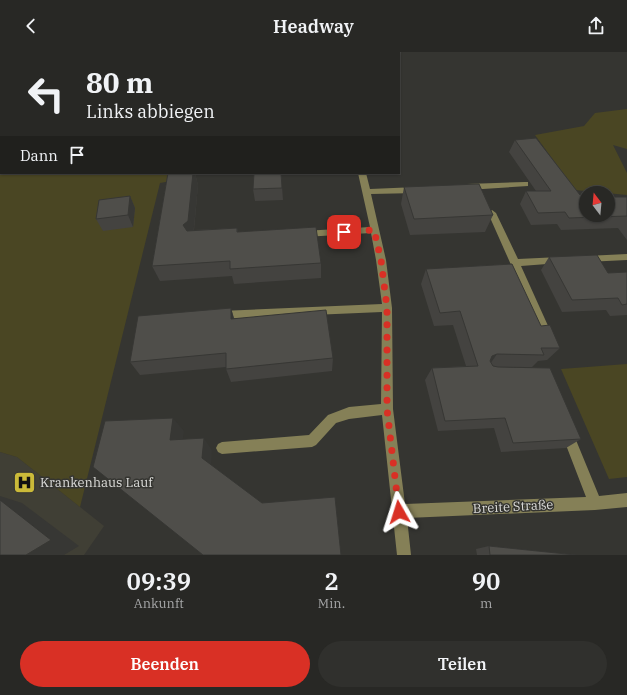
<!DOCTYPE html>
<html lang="de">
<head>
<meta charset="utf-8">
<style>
	body { margin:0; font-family:"IBM Plex Serif",serif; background:#30302d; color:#f1f3f6; height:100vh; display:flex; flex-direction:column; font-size:15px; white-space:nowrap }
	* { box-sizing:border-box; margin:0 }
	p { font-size:13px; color:#a5a6a7 }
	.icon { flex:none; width:22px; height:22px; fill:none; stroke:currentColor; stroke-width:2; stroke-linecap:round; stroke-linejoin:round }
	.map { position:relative; height:503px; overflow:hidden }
	.side { display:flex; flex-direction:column; background:#282825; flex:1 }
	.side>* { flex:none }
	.banner { position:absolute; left:0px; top:0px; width:400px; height:122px; box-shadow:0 1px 3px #0004,0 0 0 1px #444442; background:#282825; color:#f1f3f6; overflow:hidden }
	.needle { width:26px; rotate:344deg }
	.fabs { position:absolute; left:579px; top:134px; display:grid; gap:8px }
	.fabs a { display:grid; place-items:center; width:36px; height:36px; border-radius:50%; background:#282825; box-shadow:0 1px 3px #0004,0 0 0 1px #444442; font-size:20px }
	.pin { position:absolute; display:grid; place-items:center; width:34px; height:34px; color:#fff; margin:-17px; border-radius:8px; box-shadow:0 2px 6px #0006 }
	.me { position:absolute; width:44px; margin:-22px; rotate:354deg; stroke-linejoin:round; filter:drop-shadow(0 0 3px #0008) }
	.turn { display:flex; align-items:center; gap:14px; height:84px; padding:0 20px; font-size:18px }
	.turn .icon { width:52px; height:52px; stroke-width:2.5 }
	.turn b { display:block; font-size:28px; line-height:34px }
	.then { display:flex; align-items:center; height:38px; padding:0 20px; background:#0003; gap:8px; font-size:15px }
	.eta { display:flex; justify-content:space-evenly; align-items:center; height:68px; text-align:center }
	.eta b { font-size:24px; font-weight:600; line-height:28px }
	.button { display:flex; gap:8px; margin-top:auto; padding:8px 20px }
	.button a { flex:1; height:46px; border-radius:24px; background:#d93025; color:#fff; font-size:16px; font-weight:600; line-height:46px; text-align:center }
	.button a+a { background:#30302d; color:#f1f3f6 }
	header { display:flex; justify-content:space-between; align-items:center; height:52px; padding:0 20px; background:#282825; font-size:18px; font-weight:600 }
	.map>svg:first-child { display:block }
	.built { fill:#403f35 }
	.green { fill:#4a4623 }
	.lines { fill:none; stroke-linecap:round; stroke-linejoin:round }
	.minor { fill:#858057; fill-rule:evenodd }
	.wall { fill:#444340 }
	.shaded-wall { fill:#373734 }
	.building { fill:#4f4e4a; stroke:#373734 }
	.route { stroke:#d93025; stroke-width:7; stroke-dasharray:0 12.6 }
	.labels { text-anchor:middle; stroke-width:3; stroke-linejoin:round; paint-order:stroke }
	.near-poi-label { font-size:13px; fill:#dcdcd9; stroke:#353531; text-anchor:start }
	.near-street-label { font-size:13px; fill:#dcdcd9; stroke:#353531 }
</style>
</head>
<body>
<header><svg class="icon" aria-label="back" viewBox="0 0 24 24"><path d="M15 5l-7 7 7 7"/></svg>Headway<svg class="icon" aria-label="share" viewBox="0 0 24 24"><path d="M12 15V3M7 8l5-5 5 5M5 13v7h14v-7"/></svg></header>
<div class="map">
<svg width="627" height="503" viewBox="0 0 627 503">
	<rect width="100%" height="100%" fill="#353531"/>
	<path class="built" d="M0 400 17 405 104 474 84 503H0Z"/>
	<path class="green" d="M0 0 290 1H1V121H183L182 127 160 131 80 455 17 405 0 400Z
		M627 57V97L613 93 627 121V143L575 138 535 83 584 74 595 61Z
		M627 312V425L609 427 561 317Z"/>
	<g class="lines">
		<path class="minor" d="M304 0H310L311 1H305Z
			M358 121H366L370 137 417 135 421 138 417 141 371 142 386 208 392 256 393 357 405 452 586 445 561 380 563 376 567 374 571 376 599 444 627 441V455L595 458 407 466 411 503H397L382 363 349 367 336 371 316 393 312 395 222 402 218 400 216 396 218 392 222 390 309 383 328 363 349 355 381 352 382 260 221 267 217 266 216 263 217 260 221 259 382 252 376 208 371 181 304 185 300 182 304 179 370 175Z
			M525 130H528V134L467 138 463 135 467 132Z
			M492 158 496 161 518 207 560 205 565 208 560 211 521 214 549 276 548 279 544 280 540 279 539 276 488 161Z
			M627 202V208L586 210 581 207 586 204Z"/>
	</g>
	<path class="wall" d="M515 88 586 163 627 145V188L618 176 561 178 557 172 531 173 520 152 526 139H536L509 100Z
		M168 121H195L198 133 194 178 237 176 238 180 321 211V226L234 232 232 224 160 229 152 214Z
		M281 121 283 148 255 149 253 137Z
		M404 135 493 163 485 180 410 183 401 152Z
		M130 144 135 156 133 175 103 179 96 167Z
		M549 205 608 221 627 220V263L610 264 606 258 562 260 541 218Z
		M426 217 541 274 560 296 547 308 538 309 532 315H495L581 387 566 396 501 400 494 376 438 379 425 328 432 316 466 314 453 273 434 274 421 232Z
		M231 256 234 266 333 306 332 319 231 330 226 317V315L140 323 130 310Z
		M489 494 576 503H477L476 497Z"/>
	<path class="shaded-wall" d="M193 121H195L198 133 193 185 188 189 183 173Z
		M130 144 135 156 133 175 128 163Z
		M231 256 235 271 231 267Z
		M497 302 488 315 492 304Z
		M173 366 184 379 181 400 170 388Z
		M204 386 212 398 211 417 202 406Z
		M0 444 22 451 79 494 64 503H26L0 448Z"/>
	<path class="building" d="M536 86 580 143H586V163H608V145H627V164L569 166 565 160 538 161 526 139H551L515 88Z
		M168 121H193L188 169 183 173 187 179 237 176V180L316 175 321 211 230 217V209L152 214Z
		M254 121H281L282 136 253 137Z
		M479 132 493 163 414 167 404 135Z
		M130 144 128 163 96 167 99 148Z
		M597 203 608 221 627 220V252L622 253 618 246 572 248 549 205Z
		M512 212 541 274 550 273 560 296H541L544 303 497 302 492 304 490 309 493 314 498 315 550 316 581 387 513 391 505 366 445 369 432 316 478 314 460 259 440 261 426 217Z
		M231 256V267L326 258 333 306 226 317V301L130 310 138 264Z
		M173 366 170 388 204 386 202 406 262 451 335 445 341 503H203L93 415 105 369Z
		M0 448 51 488 26 503H0Z
		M489 494 576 503H490Z"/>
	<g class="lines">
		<path class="route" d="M344 180 374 178 381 208 387 256V357L399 460"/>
	</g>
	<defs>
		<symbol id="hospital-square" viewBox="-11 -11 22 22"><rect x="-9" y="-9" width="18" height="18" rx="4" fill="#cbba39" stroke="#353531"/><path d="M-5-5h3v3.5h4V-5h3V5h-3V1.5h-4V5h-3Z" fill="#111"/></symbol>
	</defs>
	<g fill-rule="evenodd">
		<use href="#hospital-square" x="12" y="418" width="25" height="25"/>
	</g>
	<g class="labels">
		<g class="near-poi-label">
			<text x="40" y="435">Krankenhaus Lauf</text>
		</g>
		<g class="near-street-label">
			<text transform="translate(513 454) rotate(-3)" y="5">Breite Straße</text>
		</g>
	</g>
</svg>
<div class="fabs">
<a><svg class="needle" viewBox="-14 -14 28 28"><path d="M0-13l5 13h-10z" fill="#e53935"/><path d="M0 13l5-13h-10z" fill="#a5a6a7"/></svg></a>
</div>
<div class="pin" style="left:344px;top:180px;background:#d93025"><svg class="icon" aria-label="arrive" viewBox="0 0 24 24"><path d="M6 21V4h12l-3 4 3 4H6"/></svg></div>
<svg class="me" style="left:399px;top:460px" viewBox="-20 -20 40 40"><path d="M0-17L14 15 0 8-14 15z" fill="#d93025" stroke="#fff" stroke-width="4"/></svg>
<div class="banner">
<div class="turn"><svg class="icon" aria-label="left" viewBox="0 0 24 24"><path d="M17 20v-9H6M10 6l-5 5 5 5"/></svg><div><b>80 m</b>Links abbiegen</div></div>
<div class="then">Dann<svg class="icon" aria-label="arrive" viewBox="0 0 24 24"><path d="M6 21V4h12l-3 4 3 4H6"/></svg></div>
</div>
</div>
<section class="side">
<div class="eta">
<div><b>09:39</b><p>Ankunft</p></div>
<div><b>2</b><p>Min.</p></div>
<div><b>90</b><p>m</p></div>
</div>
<div class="button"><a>Beenden</a><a>Teilen</a></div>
</section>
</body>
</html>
